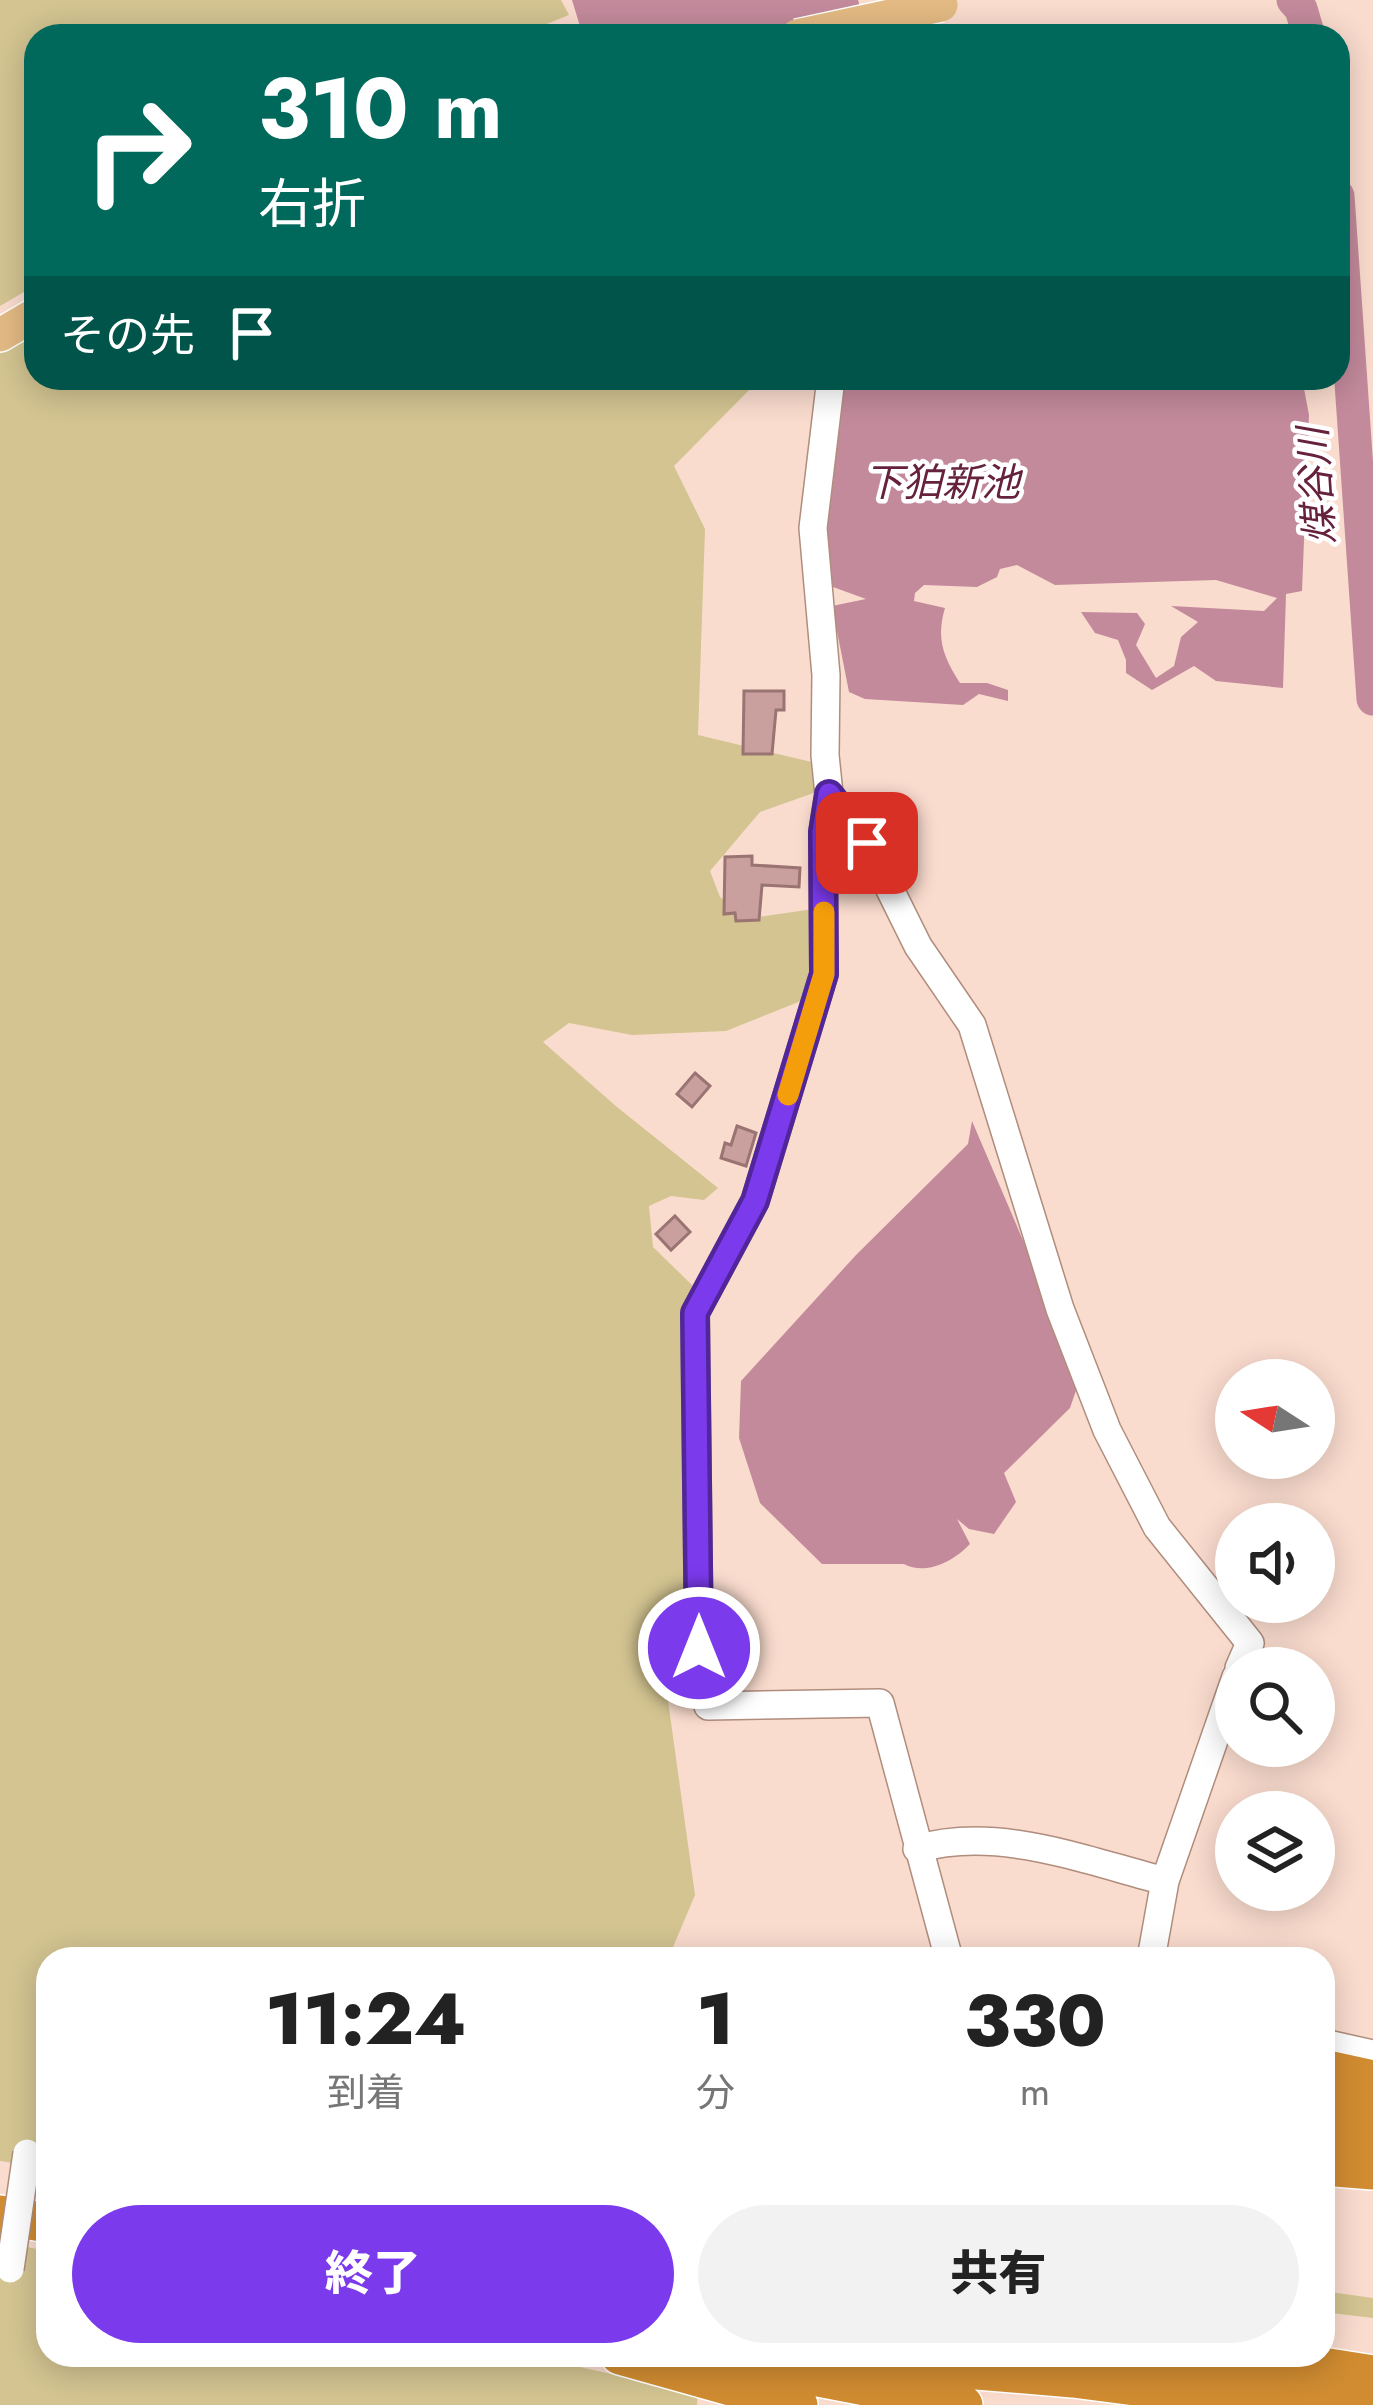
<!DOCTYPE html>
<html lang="ja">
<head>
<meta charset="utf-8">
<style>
	body { margin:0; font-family:Jost,"Noto Sans JP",sans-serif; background:#f2f2f2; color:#222; height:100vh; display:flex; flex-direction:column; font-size:45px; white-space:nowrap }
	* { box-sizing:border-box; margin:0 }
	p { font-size:39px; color:#767676 }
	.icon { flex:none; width:66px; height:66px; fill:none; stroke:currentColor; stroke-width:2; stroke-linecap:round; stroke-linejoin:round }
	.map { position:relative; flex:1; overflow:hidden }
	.details { position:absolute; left:36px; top:1947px; width:1299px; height:420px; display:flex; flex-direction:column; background:#fff; border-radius:36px; box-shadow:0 6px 30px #0003 }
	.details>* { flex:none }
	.guide { position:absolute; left:24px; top:24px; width:1326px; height:366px; border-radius:36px; box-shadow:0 6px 30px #0003; background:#00695c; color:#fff; overflow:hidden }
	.needle { width:78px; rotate:282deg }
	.buttons { position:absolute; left:1215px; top:1359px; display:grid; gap:24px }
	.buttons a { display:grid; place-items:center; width:120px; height:120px; border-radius:50%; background:#fff; box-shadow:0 6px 30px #0003; font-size:60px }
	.pin { position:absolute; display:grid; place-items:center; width:102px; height:102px; color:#fff; margin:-51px; border-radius:24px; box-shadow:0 6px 18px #0006 }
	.me { position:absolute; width:132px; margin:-66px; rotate:0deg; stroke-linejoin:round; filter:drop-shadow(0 0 9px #0008) }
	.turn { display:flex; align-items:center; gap:42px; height:252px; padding:0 36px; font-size:54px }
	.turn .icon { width:156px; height:156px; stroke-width:2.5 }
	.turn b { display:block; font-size:84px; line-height:102px }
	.then { display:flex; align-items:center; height:114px; padding:0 36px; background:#0003; gap:24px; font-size:45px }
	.eta { display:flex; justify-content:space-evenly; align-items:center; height:204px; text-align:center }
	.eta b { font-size:72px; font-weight:800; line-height:84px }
	.button { display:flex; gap:24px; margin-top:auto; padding:24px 36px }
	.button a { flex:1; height:138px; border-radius:72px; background:#7c3aed; color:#fff; font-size:48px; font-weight:800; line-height:138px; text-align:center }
	.button a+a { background:#f2f2f2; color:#222 }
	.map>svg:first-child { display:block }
	.green { fill:#d3c491 }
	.water { fill:#c38a9c }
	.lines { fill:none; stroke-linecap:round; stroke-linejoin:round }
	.river { stroke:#c38a9c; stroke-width:33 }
	.building { fill:#c9a09e; stroke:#9a7472; stroke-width:3 }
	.minor-casing { stroke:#b08d7d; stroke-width:30 }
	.major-casing { stroke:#fff; stroke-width:36 }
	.highway-casing { stroke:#fff; stroke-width:42 }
	.minor { stroke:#fff; stroke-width:27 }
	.major { stroke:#e3ba83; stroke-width:33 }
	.highway { stroke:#d18c31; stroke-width:39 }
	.minor-bridge-casing { stroke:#b08d7d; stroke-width:30; stroke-linecap:butt }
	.major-bridge-casing { stroke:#fff; stroke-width:36; stroke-linecap:butt }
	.minor-bridge { stroke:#fff; stroke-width:27 }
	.major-bridge { stroke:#e3ba83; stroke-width:33 }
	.route-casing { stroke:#51269a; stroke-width:30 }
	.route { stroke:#7c3aed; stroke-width:21 }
	.slow { stroke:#f59e0b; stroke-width:21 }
	.labels { text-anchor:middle; stroke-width:9; stroke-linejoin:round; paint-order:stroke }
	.water-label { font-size:39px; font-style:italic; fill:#66213d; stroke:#fff }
</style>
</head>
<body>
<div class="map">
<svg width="1373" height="2405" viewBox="0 0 1373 2405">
	<rect width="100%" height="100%" fill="#fadcce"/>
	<path class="green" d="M0 0H561L569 15 517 36H36V285L0 306Z
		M36 326V378H697L711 386 757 382 674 466 705 529 698 735 820 764 825 789 760 812 710 871 720 897 751 918 820 908 811 997 726 1031 632 1035 569 1023 543 1042 617 1107 718 1188 704 1200 671 1196 649 1206 653 1247 692 1285 689 1592 655 1607 695 1895 668 1959H48V2168L0 2161V348Z
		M0 2242 48 2251V2355H525L698 2393 697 2405H0Z
		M1323 2291 1373 2298V2318L1323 2312Z"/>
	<path class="water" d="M572 0H858L859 3 855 36H583Z
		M847 378H1302L1309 415 1302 591 1286 594 1283 688 1216 681 1194 666 1152 690 1126 673V660L1118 640 1095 633 1081 612 1137 613 1145 624 1136 645 1156 678 1174 666 1181 637 1198 622 1171 606 1264 611 1277 598 1216 580 1055 585 1017 565 1000 569 997 577 977 587 924 585 915 593 914 601 945 608C936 638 943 657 960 683H987L1008 690V701L979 694 963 705 865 699 849 692 832 606 866 599 833 587 822 576 839 385Z
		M972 1121 1081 1376 1070 1408 1004 1473 1016 1502 994 1534 969 1529 957 1519 970 1544C954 1561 926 1576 904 1564H822L760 1503 739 1438 741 1381 856 1255 968 1144Z"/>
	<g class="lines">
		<path class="river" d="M1293 0 1301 9 1309 36
			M1338 196 1373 699"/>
	</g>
	<path class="building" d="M744 691H784V710H776L772 754H743Z
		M752 856V865L800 868 799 887 762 885 759 920 736 921 735 913 724 914 725 857Z
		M695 1073 710 1086 692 1107 677 1094Z
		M737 1126 756 1133 746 1166 721 1158 725 1143 731 1145Z
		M675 1216 690 1232 671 1250 656 1234Z"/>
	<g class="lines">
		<defs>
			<path id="minor" d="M831 378 813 528 826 675 825 755 829 794 823 832 824 974 755 1201 695 1313 699 1648 708 1706 880 1703 949 1959
				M829 794 867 843 918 946 972 1025 1060 1309 1107 1430 1157 1527 1250 1643 1239 1668
				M917 1849C998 1825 1086 1861 1165 1881
				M1151 1959 1165 1881 1236 1677
				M1323 2043 1373 2054"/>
			<path id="major" d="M0 335 36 314"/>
			<path id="highway" d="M1323 2069 1373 2080
				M1323 2101 1373 2110
				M1323 2131 1373 2139
				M1323 2166 1373 2170
				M0 2215 48 2223
				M620 2355 798 2405
				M705 2355 963 2405
				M1118 2355 1285 2376
				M1259 2357 1373 2375
				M845 2359 1073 2378 1284 2405
				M1256 2386 1373 2403"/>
		</defs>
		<use href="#minor" class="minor-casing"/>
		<use href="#major" class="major-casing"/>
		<use href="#highway" class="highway-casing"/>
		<use href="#minor" class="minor"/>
		<use href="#major" class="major"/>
		<use href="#highway" class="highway"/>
		<defs>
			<path id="minor-bridge" d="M10 2269 27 2153"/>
			<path id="major-bridge" d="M797 36 941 5"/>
		</defs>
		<use href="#minor-bridge" class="minor-bridge-casing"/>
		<use href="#major-bridge" class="major-bridge-casing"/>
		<use href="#minor-bridge" class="minor-bridge"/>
		<use href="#major-bridge" class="major-bridge"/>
	</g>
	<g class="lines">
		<defs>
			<path id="route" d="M699 1648 695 1313 755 1201 824 974 823 832 829 794 867 843"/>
		</defs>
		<use href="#route" class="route-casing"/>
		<use href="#route" class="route"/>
		<path class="slow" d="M788 1095 824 974V912"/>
	</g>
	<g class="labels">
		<g class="water-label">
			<text x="942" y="496">下狛新池</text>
			<text transform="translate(1316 486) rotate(-94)" y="14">煤谷川</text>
		</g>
	</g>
</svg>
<div class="buttons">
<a><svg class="needle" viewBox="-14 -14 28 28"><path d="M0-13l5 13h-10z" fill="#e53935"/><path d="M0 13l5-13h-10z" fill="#767676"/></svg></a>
<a><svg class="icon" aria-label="sound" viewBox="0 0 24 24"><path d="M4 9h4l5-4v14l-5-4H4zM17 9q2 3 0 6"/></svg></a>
<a><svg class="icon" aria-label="search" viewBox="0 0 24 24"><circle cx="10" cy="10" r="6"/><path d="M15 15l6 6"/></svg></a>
<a><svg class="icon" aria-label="layers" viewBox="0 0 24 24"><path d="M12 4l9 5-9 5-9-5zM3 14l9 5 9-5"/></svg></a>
</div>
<div class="pin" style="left:867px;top:843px;background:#d93025"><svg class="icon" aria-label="arrive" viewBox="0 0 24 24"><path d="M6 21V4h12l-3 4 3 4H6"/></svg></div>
<svg class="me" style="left:699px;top:1648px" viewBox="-20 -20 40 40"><circle r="17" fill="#7c3aed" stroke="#fff" stroke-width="3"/><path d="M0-11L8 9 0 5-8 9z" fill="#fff"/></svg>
<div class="guide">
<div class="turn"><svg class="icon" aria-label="right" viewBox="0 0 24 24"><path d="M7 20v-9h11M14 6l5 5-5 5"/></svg><div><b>310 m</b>右折</div></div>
<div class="then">その先<svg class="icon" aria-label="arrive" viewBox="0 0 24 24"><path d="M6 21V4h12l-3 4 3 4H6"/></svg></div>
</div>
<section class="details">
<div class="eta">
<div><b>11:24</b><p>到着</p></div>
<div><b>1</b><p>分</p></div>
<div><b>330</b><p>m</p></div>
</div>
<div class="button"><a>終了</a><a>共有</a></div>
</section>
</div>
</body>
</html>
